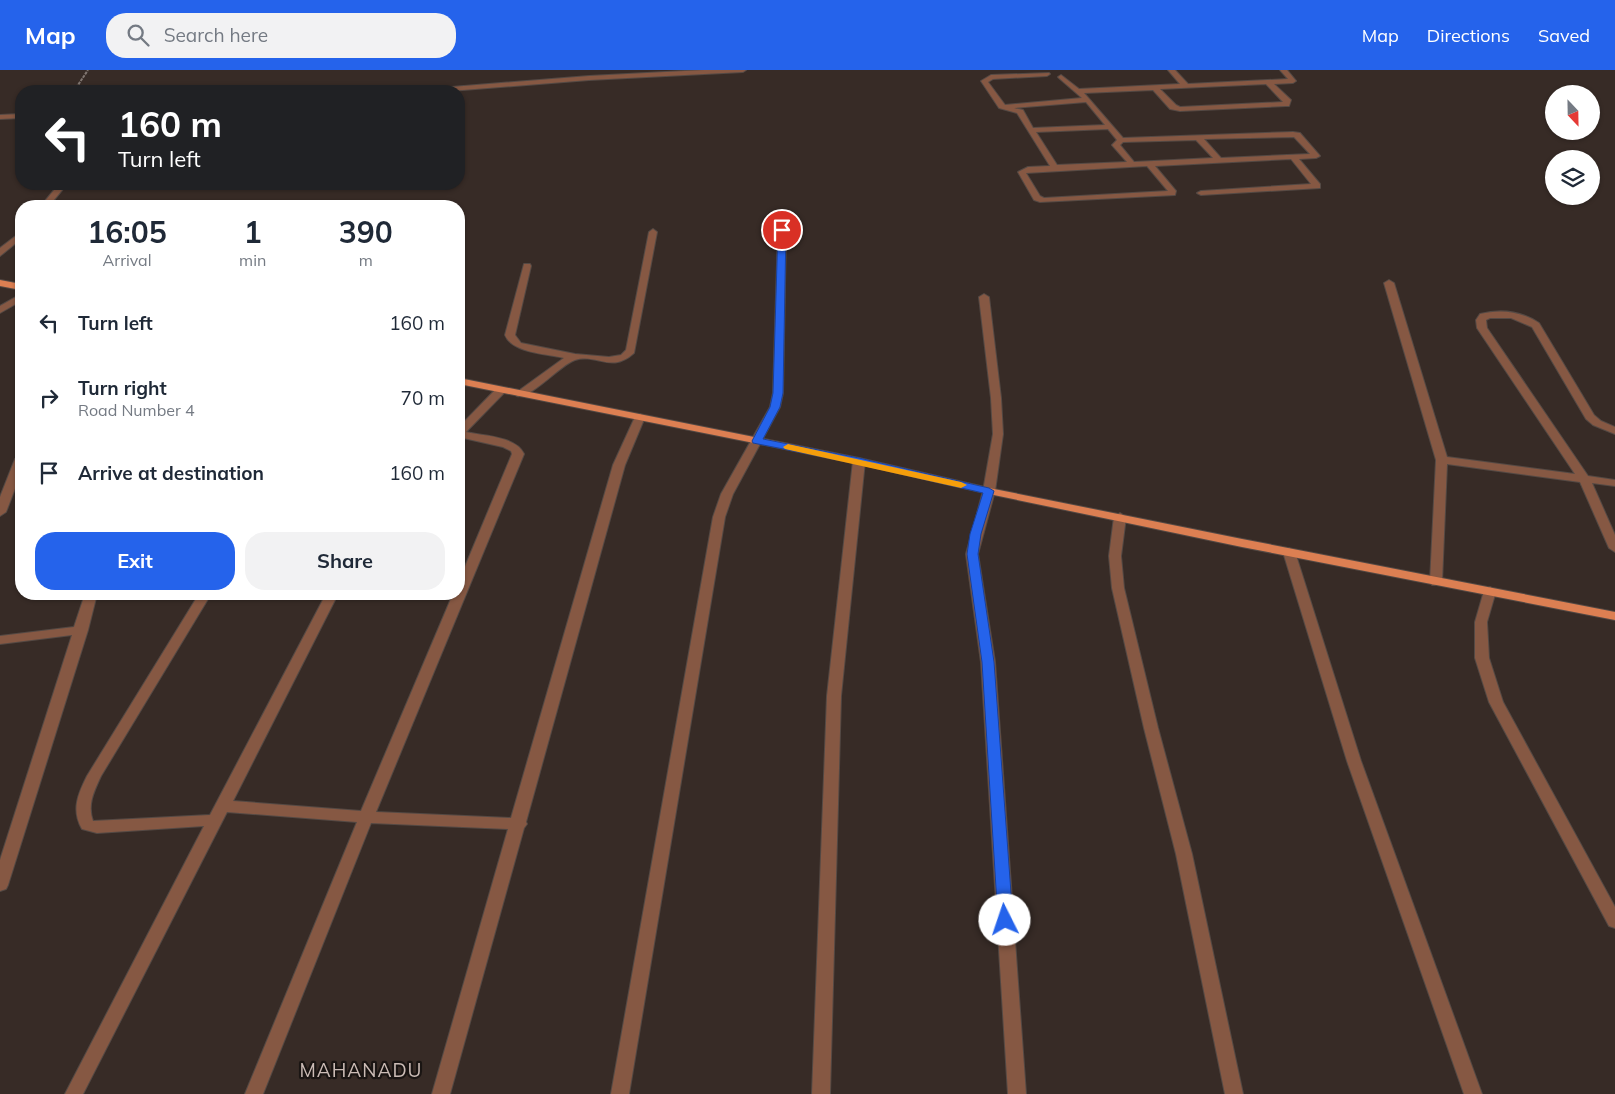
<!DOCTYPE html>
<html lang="en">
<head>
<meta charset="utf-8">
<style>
	body { margin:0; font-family:Mulish,sans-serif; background:#f2f2f3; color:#1f2937; height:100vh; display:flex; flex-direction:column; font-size:19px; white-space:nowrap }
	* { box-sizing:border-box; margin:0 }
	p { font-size:16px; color:#747a83 }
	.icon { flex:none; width:28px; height:28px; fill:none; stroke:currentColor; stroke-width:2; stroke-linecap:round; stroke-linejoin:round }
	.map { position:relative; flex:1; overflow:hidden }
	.details { position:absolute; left:15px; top:130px; width:450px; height:400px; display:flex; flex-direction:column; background:#fff; border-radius:20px; box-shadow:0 1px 4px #0004 }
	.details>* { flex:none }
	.guide { position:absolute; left:15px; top:15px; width:450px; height:105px; border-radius:20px; box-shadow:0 1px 4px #0004; background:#202124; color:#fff; overflow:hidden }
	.needle { width:32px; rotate:158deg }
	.fabs { position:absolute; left:1545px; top:15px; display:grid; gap:10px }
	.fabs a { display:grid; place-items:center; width:55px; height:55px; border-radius:50%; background:#fff; box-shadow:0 1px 4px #0004; font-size:25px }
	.pin { position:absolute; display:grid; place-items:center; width:42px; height:42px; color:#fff; margin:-21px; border:2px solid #fff; border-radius:50%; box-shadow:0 1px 5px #0007 }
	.me { position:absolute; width:55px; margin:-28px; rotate:356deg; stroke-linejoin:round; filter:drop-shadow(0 0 4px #0008) }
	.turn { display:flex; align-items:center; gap:18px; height:105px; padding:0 20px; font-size:22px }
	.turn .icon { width:65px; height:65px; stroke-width:2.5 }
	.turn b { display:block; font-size:35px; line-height:42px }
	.eta { display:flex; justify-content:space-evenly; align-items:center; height:85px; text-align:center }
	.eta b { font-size:30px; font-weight:700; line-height:35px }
	.button { display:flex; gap:10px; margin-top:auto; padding:10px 20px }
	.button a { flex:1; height:58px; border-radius:20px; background:#2563eb; color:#fff; font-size:20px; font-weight:700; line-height:58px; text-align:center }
	.button a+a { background:#f2f2f3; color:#1f2937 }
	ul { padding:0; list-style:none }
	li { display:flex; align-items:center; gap:15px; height:75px; padding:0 20px }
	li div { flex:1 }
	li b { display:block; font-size:19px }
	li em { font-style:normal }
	header { display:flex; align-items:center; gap:30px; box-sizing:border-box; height:70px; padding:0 25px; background:#2563eb; color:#fff }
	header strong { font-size:24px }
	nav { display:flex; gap:28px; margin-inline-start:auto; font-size:18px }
	.search { width:350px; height:45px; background:#f2f2f3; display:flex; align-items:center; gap:12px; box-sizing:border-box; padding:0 18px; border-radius:20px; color:#747a83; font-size:19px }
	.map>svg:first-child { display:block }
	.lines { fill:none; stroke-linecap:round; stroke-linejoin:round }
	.minor-casing { stroke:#544944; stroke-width:2 }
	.major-casing { stroke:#544944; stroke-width:2 }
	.path { stroke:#807671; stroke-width:2; stroke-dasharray:3 1; stroke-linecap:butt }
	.minor { fill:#865843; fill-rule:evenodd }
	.major { fill:#dc7f52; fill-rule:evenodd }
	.route { fill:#2563eb; stroke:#184099 }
	.slow { fill:#f59e0b }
	.labels { text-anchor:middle; stroke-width:4.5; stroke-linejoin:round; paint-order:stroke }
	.near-neighbourhood-label { font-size:19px; letter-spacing:1px; fill:#ccbcb6; stroke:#1a1513 }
</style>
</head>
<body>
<header>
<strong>Map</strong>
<div class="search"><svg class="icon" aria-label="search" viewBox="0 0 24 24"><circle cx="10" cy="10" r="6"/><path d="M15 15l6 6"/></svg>Search here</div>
<nav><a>Map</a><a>Directions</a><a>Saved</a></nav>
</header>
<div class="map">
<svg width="1615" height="1024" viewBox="0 0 1615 1024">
	<rect width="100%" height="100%" fill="#372b26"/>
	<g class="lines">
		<defs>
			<path id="minor" d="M704 0H746L743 2 589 10 450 21H424L427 19 589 6Z
				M1168 0H1175L1188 14 1288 9 1280 0H1287L1296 11 1293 13 1274 14 1291 30 1289 36H1286L1180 41 1170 39 1153 20 1084 23 1123 68 1293 62 1300 63 1320 86 1316 88 1299 89 1320 114V118L1201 125 1197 123 1201 121 1311 114 1291 89 1155 96 1176 121 1175 125 1040 132 1034 130 1018 102 1028 97 1050 96 1017 43 999 38 981 11 991 5 1049 3 1050 4 1047 6 993 9 988 12 1005 35 1082 28 1059 8 1058 7 1061 5 1079 19 1180 14ZM1266 14 1283 32 1180 37 1176 35 1160 19ZM1086 32 1105 55 1033 58 1023 40 1014 38ZM1108 59 1117 70 1112 75 1127 92 1057 95 1036 62ZM1294 67 1310 84 1221 88 1204 69ZM1196 70 1213 88 1134 92 1120 75 1123 72ZM1147 96 1168 121 1044 128 1040 126 1026 103Z
				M21 44V48L0 49V45Z
				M59 114H67L49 136H41Z
				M782 158 786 161 783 323 780 337 733 424 725 447 629 1024H611L713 447 721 424 770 337 773 323 778 161Z
				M653 159 657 162 634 283C611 304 597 283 575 290 560 295 531 329 517 326L516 324 517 322 564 288C547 284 512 283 505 265L524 194H530L531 196 515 265 521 273 575 284 609 287 621 285 626 280 649 162Z
				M21 162V169L0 186V178Z
				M1389 210 1394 213 1447 387 1575 404 1477 258 1476 250 1480 244C1500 239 1521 241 1539 253L1594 345 1601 351 1615 357V364L1593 355 1586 349 1532 257 1511 248H1490L1486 250 1487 258 1588 406 1615 410V416L1592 413 1615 465V482L1609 478 1580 412 1447 394 1442 512 1440 515H1432L1430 512 1436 390 1384 213Z
				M21 224V231L0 243V236Z
				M984 224 989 227 1001 328 1003 364 995 421 978 484 995 592 1026 1024H1008L981 592 966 484 983 421 993 364 991 328 979 227Z
				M500 318 505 321 504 323 466 362C483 366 516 366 524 384L376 742 511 748 613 395 635 347 640 344 645 347 625 395 526 752 527 754 524 758 450 1024H432L508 759 371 753 263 1024H245L357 752 227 742 83 1024H65L204 756 97 763 82 759C71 740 78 724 87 706L199 524H211L101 706C94 721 87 735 93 751L210 745 326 524H338L233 731 361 741 453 524H459V511L512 384 511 381 503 377 459 367V357L496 319Z
				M21 386V403L6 442 0 446V427L15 389Z
				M859 388 865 391 841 626 830 1024H812L827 626 853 391Z
				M1120 443 1126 447 1121 486 1124 518 1158 658 1192 784 1243 1024H1225L1176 784 1144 658 1112 518 1109 486 1114 447Z
				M1289 478 1295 482 1361 691 1482 1024H1464L1347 691 1283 482Z
				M1490 517 1496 521 1487 552 1489 588 1503 632 1615 837V858L1609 856 1489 632 1475 588V552L1484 521Z
				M85 524H97L88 560 8 815 6 819 0 821V790L72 565 0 574V566L74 557Z"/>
			<path id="major" d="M0 210 21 214V220L0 216Z
				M459 308 859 388 989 418 1242 469 1615 542V550L1242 477 989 424 859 394 459 314Z"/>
		</defs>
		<use href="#minor" class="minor-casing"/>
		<use href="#major" class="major-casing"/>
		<path class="path" d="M74 21 88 0"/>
		<use href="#minor" class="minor"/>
		<use href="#major" class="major"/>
	</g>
	<path class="route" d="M782 158 786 160 783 323 780 337 763 369 859 388 989 418 994 421 981 464 978 484 994 592 1013 850 1010 854 1005 855 1000 854 998 850 982 592 967 484 970 464 983 423 859 394 753 373 752 371 770 337 773 323 778 160Z"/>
	<path class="slow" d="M788 374 961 412 967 415 961 418 785 379 783 377Z"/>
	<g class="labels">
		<g class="near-neighbourhood-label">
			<text x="361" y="1007">MAHANADU</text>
		</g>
	</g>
</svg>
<div class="fabs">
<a><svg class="needle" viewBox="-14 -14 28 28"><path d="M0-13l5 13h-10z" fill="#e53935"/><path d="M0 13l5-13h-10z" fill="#747a83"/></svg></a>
<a><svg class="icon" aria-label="layers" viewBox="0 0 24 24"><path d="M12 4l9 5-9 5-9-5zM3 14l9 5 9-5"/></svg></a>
</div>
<div class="pin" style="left:782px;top:160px;background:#d93025"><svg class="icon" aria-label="arrive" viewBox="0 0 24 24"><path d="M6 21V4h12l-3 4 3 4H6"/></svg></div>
<svg class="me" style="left:1005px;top:850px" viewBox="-20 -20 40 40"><circle r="19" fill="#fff"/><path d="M0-13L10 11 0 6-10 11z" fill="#2563eb"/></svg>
<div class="guide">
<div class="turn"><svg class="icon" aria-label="left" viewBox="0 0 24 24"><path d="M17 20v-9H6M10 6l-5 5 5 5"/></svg><div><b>160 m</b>Turn left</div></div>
</div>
<section class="details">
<div class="eta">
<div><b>16:05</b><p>Arrival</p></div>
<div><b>1</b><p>min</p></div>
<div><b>390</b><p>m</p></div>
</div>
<ul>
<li><svg class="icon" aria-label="left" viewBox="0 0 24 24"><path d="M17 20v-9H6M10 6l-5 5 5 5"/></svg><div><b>Turn left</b></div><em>160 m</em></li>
<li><svg class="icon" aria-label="right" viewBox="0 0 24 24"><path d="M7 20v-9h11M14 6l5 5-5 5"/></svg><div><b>Turn right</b><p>Road Number 4</p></div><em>70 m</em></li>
<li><svg class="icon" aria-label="arrive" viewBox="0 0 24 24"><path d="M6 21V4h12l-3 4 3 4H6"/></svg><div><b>Arrive at destination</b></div><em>160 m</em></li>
</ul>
<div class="button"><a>Exit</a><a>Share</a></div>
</section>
</div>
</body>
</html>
